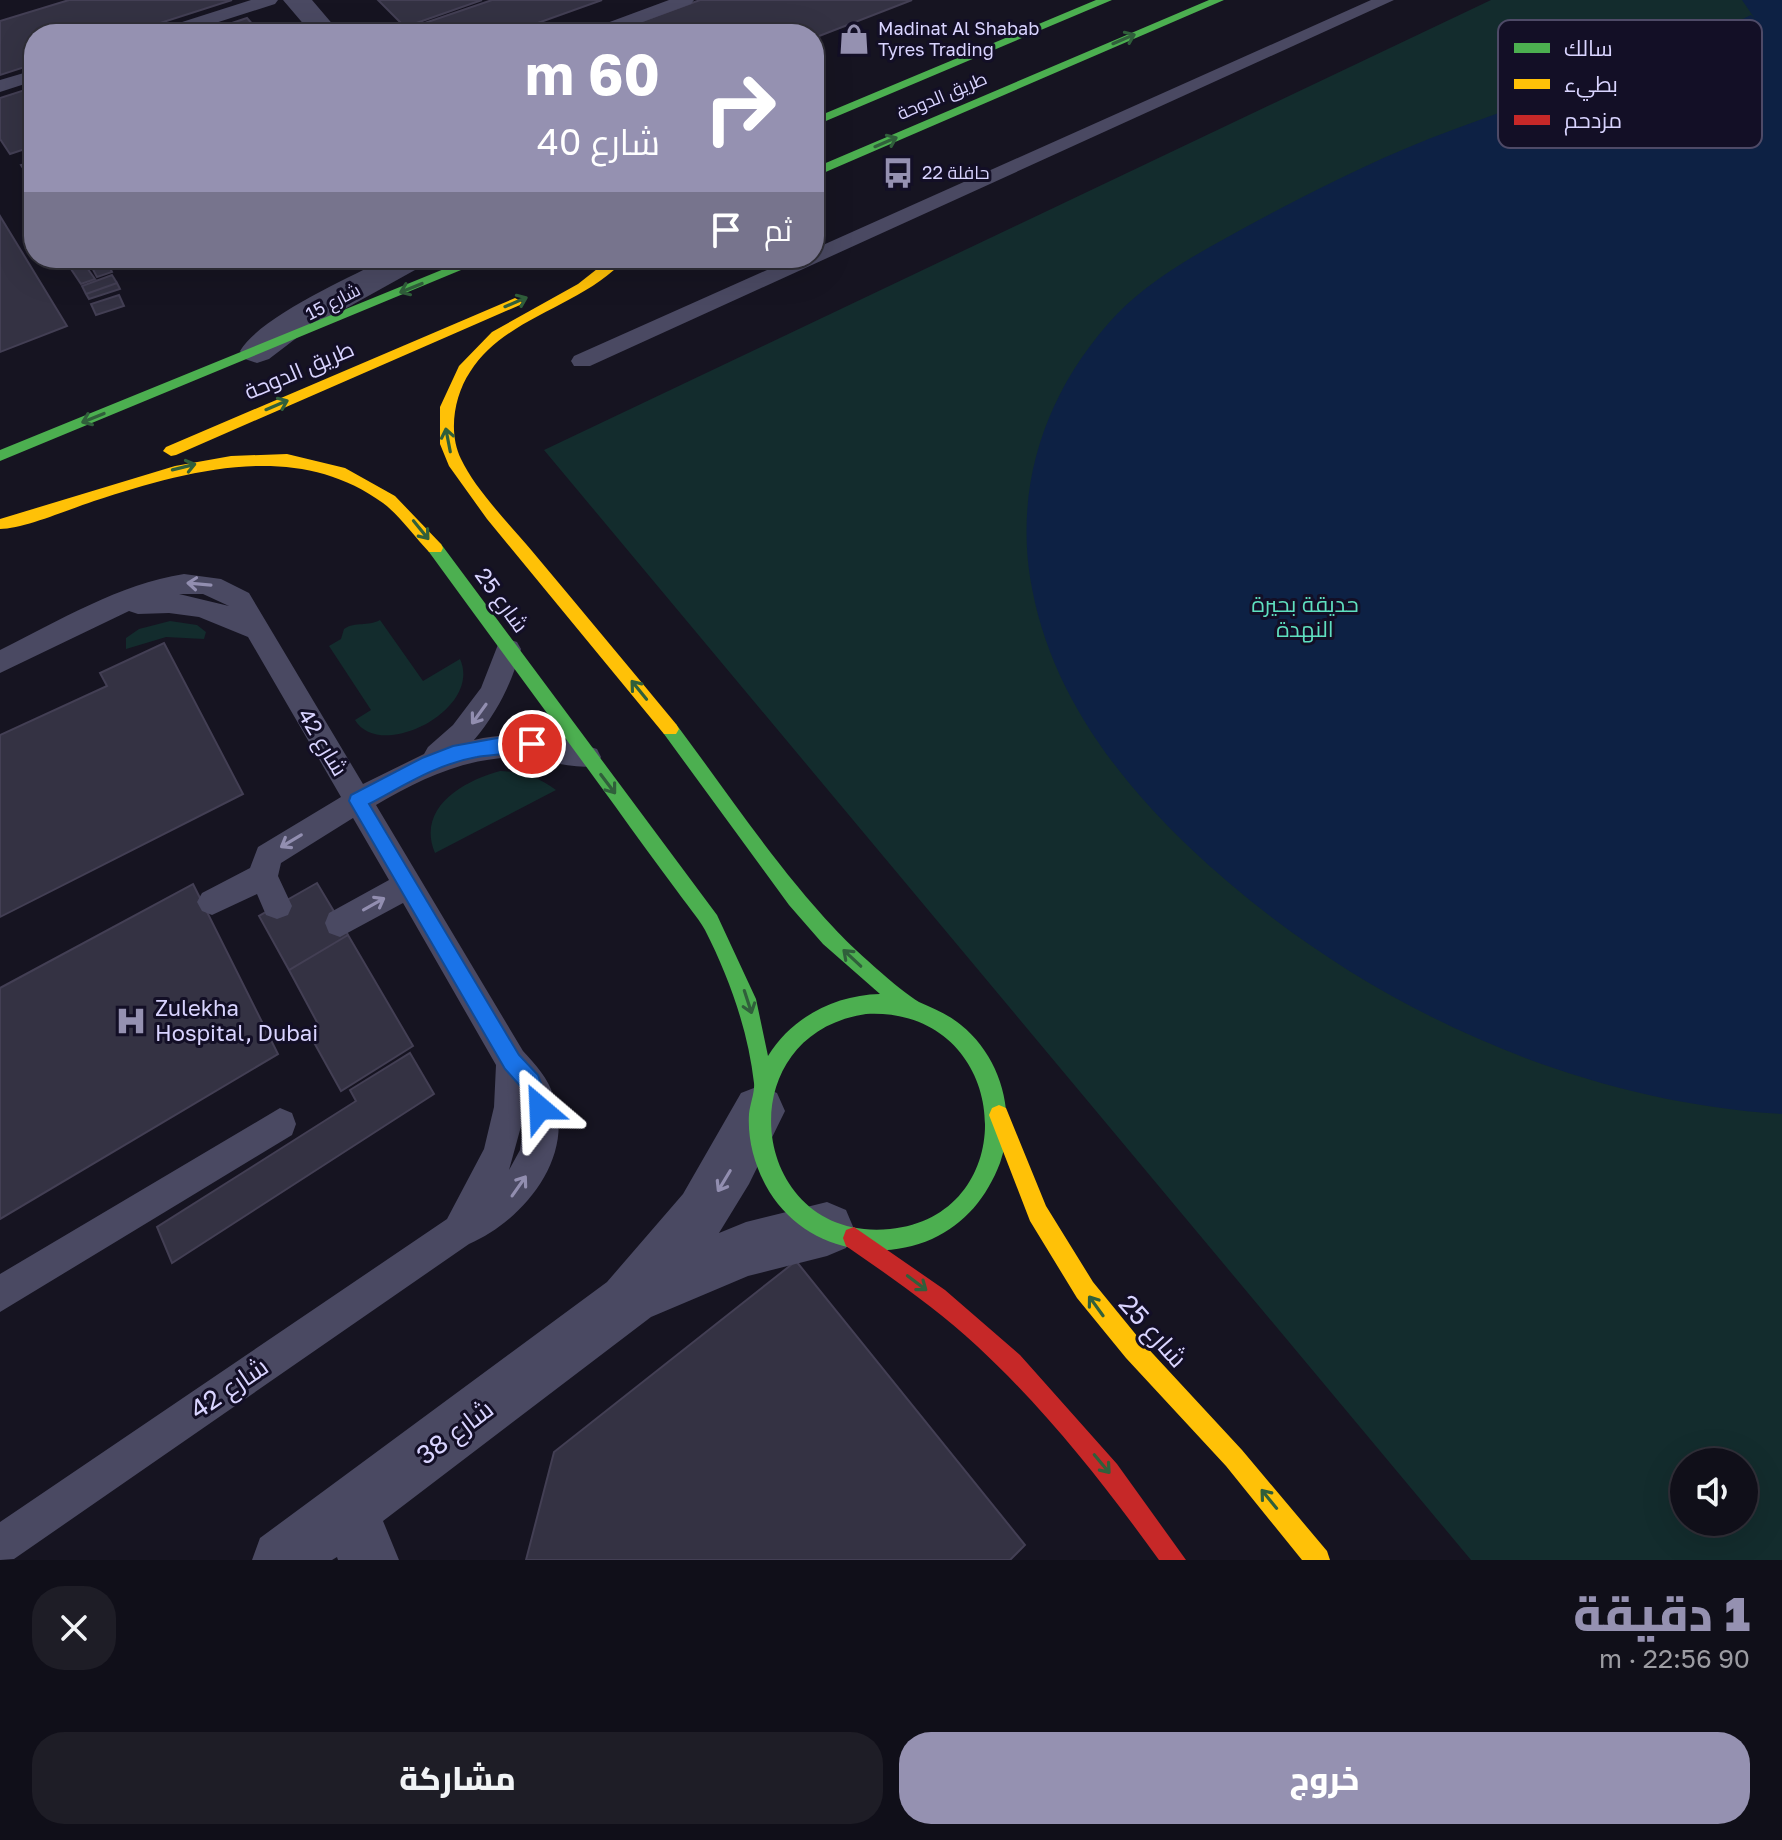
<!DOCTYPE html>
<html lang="ar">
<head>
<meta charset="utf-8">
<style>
	body { margin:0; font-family:"Golos Text",Cairo,sans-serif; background:#1e1d26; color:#f1f3f6; direction:rtl; height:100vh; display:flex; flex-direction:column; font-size:30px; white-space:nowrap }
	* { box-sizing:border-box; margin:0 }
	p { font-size:26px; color:#9c9ca2 }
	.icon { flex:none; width:44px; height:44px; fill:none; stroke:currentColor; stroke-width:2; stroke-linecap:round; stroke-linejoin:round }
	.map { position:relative; height:1560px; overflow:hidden; direction:ltr }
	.sheet { display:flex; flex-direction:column; background:#100f19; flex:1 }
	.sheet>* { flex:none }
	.top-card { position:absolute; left:24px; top:24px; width:800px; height:244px; border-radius:32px; box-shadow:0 8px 32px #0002,0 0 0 2px #302f38; direction:rtl; background:#9591b1; color:#fff; overflow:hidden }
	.controls { position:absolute; left:1670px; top:1448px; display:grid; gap:16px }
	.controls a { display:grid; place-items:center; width:88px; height:88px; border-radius:50%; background:#100f19; box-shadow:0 8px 32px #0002,0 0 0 2px #302f38; font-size:40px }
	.pin { position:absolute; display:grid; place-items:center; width:68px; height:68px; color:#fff; margin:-34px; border:4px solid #fff; border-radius:50%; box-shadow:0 2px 8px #0007 }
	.me { position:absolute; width:88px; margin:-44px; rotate:334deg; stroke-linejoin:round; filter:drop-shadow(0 0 6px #0008) }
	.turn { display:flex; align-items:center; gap:28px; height:168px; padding:0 32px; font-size:36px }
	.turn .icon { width:104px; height:104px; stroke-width:2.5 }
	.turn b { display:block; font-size:56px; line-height:68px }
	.then { display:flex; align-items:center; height:76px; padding:0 32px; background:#0003; gap:16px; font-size:30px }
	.round { display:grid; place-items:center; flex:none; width:84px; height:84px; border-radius:32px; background:#1e1d26 }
	.overview { display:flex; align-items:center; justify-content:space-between; height:136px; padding:0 32px }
	h1 { font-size:48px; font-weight:800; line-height:60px; color:#9591b1 }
	.action { display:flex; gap:16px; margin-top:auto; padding:16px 32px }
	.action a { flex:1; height:92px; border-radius:32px; background:#9591b1; color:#fff; font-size:32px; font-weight:800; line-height:92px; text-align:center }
	.action a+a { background:#1e1d26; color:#f1f3f6 }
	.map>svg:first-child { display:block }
	.green { fill:#132c2d; fill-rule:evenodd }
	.water { fill:#0d2144 }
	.building { fill:#343243; stroke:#433f54; stroke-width:2 }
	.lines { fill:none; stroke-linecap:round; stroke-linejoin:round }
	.lane { fill:#4a4962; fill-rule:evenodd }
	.street { fill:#4a4962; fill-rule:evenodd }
	.fast { fill:#4caf50; fill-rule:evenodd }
	.slow { fill:#ffc107; fill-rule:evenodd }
	.jam { fill:#c62828; fill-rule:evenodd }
	.oneway { stroke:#305f3b }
	.oneway2 { stroke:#928eb0 }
	.route { fill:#1a73e8; stroke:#114b97; stroke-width:2 }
	.labels { text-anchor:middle; stroke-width:6; stroke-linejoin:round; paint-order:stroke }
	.far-poi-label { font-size:18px; fill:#d9d4ff; stroke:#130f26; text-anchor:start }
	.far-street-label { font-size:18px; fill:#d9d4ff; stroke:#130f26 }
	.street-label { font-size:22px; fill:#d9d4ff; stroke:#130f26 }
	.park-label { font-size:22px; fill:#5fe0c0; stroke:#130f26 }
	.poi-label { font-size:22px; fill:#d9d4ff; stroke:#130f26; text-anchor:start }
	.near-street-label { font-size:26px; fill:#d9d4ff; stroke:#130f26 }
	.key { fill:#130f26; stroke:#4e4a67; stroke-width:2 }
	.key-label { font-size:22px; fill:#d9d4ff }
</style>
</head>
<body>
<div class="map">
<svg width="1782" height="1560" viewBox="0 0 1782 1560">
	<rect width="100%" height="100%" fill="#161421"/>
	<path class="green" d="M1491 0H1782V1560H1471L544 450ZM1684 1462H1744V1522H1684Z
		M380 620 423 681 460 659C483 710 380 762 355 720L371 710 329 646 341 639 344 629C356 621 367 627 380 620Z
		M170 621 197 625 206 632 204 639 166 637 126 649V638L139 629Z
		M500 771C523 772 537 776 556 790L435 853C416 808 463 781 500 771Z"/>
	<path class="water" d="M1742 0H1782V1114C1561 1100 1347 997 1188 846 1111 772 1047 685 1030 577 1015 479 1049 386 1117 314 1156 274 1208 248 1257 221 1321 187 1386 154 1455 129 1554 91 1655 63 1751 15L1755 19Z"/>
	<path class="building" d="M69 0H232L126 34H34V64L0 75V21Z
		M378 0H482L405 27Z
		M492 0H602L507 34H420L413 27Z
		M700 0H912L814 38V34H607Z
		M247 18 261 34H199Z
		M34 87V146L10 154 0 139V98Z
		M34 161V185L21 165Z
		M0 216 67 326 0 352Z
		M105 258 112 272 97 277 89 262Z
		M108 258H140L115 267Z
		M85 265 95 279 81 284 71 269Z
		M112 275 117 283 86 294 82 286Z
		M117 283 120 289 89 299 86 294Z
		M119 295 124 306 96 315 91 304Z
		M164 643 243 794 0 917V735L107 686 100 673Z
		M317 883 348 935 289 970 259 916Z
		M193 884 278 1054 0 1219V988Z
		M348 935 413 1046 341 1091 307 1030 318 1024 289 970Z
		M410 1053 434 1094 172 1263 157 1227 356 1101 350 1090Z
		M796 1261 1025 1545 1010 1560H526L554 1452Z"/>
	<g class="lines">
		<path class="lane" d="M251 0H278L275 4 181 34H154L157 30Z
			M669 0H694L691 4 610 34H585L588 30Z
			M1371 0H1394L590 366H574L571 361 574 356 794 258H814V249Z
			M34 70V81L0 92V80Z
			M184 574 221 579 249 593 363 784 424 754 428 747 453 725 481 688 499 642 508 639 517 642 521 649C512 683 497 713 474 740 515 731 557 735 597 749L601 757 597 765C579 771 544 759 523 758 470 755 420 779 376 805L523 1051C536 1065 548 1078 554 1097 575 1159 522 1221 469 1244L14 1559 0 1560V1522L447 1219 484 1149 494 1107 496 1065 403 903 340 937 329 933 325 923 329 913 389 880 353 818 281 863 278 876 292 906 288 915 277 919 266 915 257 894 212 915 202 911 197 902 202 893 250 868 258 847 341 797 248 637 199 617 169 613 138 614 129 611 0 673V650C59 621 119 584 184 574ZM179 594H203L229 606ZM525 1112 520 1150 509 1170Z
			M280 1108 292 1113 296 1124 292 1135 0 1312V1274Z"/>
		<path class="street" d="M283 0H312L341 34H312Z
			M387 258H428L424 265 307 330 269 359 257 363 245 359 240 351C261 316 349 278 387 258Z
			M759 1086 777 1093 785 1111 749 1184 719 1233 746 1222 827 1202 846 1210 854 1229 846 1248 827 1256 748 1276 651 1317 383 1521 399 1560H338L337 1557 332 1560H252L260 1538 607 1282 683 1194 741 1093Z"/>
		<path class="fast" d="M1096 0H1112L814 126V118Z
			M1209 0H1224L814 177V168Z
			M471 258H490L0 461V450Z
			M435 542 441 544 717 915 756 999 768 1056C792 1017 835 995 880 994L823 944 789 905 664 734 661 729 664 724H676C727 792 775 865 834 928 849 945 900 991 919 1002 934 1009 948 1014 961 1025 1001 1057 1017 1115 1000 1163 987 1197 965 1224 932 1239 879 1262 815 1250 778 1204 759 1180 747 1146 749 1114 750 1104 755 1092 754 1083 748 1030 729 977 705 930 697 916 686 904 677 891 656 863 635 834 615 806 553 721 491 637 429 552L427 548ZM866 1014C1012 1006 1028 1215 890 1229 749 1243 724 1035 866 1014Z"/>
		<path class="slow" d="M611 258H626C583 307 505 316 470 372 454 396 448 433 461 459 475 489 510 525 532 551 580 608 628 666 676 724L679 729 676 734H664L487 519 449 466 440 444V407L459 366 492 332 578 284Z
			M515 298 522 302 520 305 176 455 171 456 163 451 166 447Z
			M287 454 345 468 395 496 441 544 443 548 441 552H429C415 537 400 516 383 503 296 439 187 471 94 501 70 509 23 529 0 529V519L175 466 231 456Z
			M999 1105 1006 1108 1046 1206 1093 1282 1142 1342 1242 1450 1327 1551 1330 1560H1302L1226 1466 1126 1358 1077 1298 1030 1221 989 1115 992 1108Z"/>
		<path class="jam" d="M854 1227 945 1290 1020 1355 1117 1464 1186 1560H1159C1104 1484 1046 1410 977 1346 937 1309 891 1277 846 1246L843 1238 846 1230Z"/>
	</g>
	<defs><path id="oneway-shaft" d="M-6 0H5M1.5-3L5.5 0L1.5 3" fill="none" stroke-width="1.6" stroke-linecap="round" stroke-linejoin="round" transform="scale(2)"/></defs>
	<g class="oneway">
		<use href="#oneway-shaft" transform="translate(1124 39) rotate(-23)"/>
		<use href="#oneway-shaft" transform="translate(886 142) rotate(-23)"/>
		<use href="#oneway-shaft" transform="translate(411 288) rotate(158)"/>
		<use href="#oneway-shaft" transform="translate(516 302) rotate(-23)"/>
		<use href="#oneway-shaft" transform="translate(277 405) rotate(-23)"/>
		<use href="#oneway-shaft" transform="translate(93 418) rotate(158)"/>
		<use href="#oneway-shaft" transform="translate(448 440) rotate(-101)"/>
		<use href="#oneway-shaft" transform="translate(184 467) rotate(-14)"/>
		<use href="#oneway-shaft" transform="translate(421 530) rotate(51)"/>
		<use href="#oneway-shaft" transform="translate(639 690) rotate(-129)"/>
		<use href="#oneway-shaft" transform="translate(608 784) rotate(53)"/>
		<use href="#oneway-shaft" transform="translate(852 958) rotate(-137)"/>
		<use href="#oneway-shaft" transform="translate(748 1002) rotate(72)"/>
		<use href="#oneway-shaft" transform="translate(917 1283) rotate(37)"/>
		<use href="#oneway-shaft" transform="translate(1096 1306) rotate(-126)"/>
		<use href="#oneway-shaft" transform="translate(1102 1464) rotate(50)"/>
		<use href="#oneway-shaft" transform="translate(1269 1499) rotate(-129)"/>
	</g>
	<g class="oneway2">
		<use href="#oneway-shaft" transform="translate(199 584) rotate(-175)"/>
		<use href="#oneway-shaft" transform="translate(479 714) rotate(126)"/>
		<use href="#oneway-shaft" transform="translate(291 841) rotate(149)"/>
		<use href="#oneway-shaft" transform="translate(374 904) rotate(-29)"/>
		<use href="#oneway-shaft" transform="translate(724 1181) rotate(121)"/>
		<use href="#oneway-shaft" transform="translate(519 1186) rotate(-55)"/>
	</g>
	<path class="route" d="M503 737H532L541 744C536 754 491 754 477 757 437 764 405 785 369 804L519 1055 538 1075 550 1108 547 1115 540 1118 532 1115 522 1088 505 1069 349 801 351 795 422 758 453 746Z"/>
	<defs>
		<symbol id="shop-bare" viewBox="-9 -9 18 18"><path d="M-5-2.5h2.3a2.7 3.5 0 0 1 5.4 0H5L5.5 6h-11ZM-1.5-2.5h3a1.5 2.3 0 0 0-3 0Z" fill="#9591b1" stroke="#130f26" stroke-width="2.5" paint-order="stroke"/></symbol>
		<symbol id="bus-bare" viewBox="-9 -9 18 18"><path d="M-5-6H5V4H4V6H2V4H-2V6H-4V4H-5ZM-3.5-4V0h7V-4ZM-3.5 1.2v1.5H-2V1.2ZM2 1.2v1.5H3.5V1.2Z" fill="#9591b1" stroke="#130f26" stroke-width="2.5" paint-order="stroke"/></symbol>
		<symbol id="hospital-bare" viewBox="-9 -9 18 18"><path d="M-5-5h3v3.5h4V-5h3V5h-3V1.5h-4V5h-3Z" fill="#9591b1" stroke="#130f26" stroke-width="2.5" paint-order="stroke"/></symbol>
	</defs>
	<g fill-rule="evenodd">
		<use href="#shop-bare" x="832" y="17" width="44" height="44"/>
		<use href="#bus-bare" x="876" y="151" width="44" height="44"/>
		<use href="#hospital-bare" x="109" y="999" width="44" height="44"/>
	</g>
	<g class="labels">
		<g class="far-poi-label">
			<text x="878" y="35">Madinat Al Shabab<tspan x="878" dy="21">Tyres Trading</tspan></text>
			<text x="922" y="179">حافلة 22</text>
		</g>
		<g class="far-street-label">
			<text transform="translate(942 96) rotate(-23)" y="6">طريق الدوحة</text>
			<text transform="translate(333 302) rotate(-27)" y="6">شارع 15</text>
		</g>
		<g class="street-label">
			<text transform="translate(299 370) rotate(-23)" y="8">طريق الدوحة</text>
			<text transform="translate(502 600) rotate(54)" y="8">شارع 25</text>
			<text transform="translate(323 742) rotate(59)" y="8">شارع 42</text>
		</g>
		<g class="park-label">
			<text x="1305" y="612">حديقة بحيرة<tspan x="1305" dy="25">النهدة</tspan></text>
		</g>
		<g class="poi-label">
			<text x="155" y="1016">Zulekha<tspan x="155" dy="25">Hospital, Dubai</tspan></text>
		</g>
		<g class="near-street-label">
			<text transform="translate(1153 1331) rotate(48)" y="9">شارع 25</text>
			<text transform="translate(229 1388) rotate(-34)" y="9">شارع 42</text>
			<text transform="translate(455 1432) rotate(-37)" y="9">شارع 38</text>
		</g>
	</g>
	<rect x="1498" y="20" width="264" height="128" rx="12" class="key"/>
	<rect x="1514" y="43" width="36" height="10" fill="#4caf50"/>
	<rect x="1514" y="79" width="36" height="10" fill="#ffc107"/>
	<rect x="1514" y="115" width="36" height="10" fill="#c62828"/>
	<g class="key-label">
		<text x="1564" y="56">سالك</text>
		<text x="1564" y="92">بطيء</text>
		<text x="1564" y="128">مزدحم</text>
	</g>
</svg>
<div class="controls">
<a><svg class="icon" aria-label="sound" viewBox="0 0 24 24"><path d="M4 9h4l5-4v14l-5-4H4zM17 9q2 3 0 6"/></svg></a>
</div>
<div class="pin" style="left:532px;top:744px;background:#d93025"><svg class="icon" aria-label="arrive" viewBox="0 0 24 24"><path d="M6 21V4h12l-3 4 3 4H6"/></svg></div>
<svg class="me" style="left:540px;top:1108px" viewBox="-20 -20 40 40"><path d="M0-17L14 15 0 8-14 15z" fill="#1a73e8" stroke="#fff" stroke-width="4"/></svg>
<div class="top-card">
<div class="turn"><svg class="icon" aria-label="right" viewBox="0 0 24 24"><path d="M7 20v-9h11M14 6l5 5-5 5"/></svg><div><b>60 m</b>شارع 40</div></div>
<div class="then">ثم<svg class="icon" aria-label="arrive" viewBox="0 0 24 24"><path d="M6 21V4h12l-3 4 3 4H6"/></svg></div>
</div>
</div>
<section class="sheet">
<div class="overview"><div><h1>1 دقيقة</h1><p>90 m · 22:56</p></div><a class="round"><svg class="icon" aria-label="close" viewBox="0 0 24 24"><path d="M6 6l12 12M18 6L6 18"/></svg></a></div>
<div class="action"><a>خروج</a><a>مشاركة</a></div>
</section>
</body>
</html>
